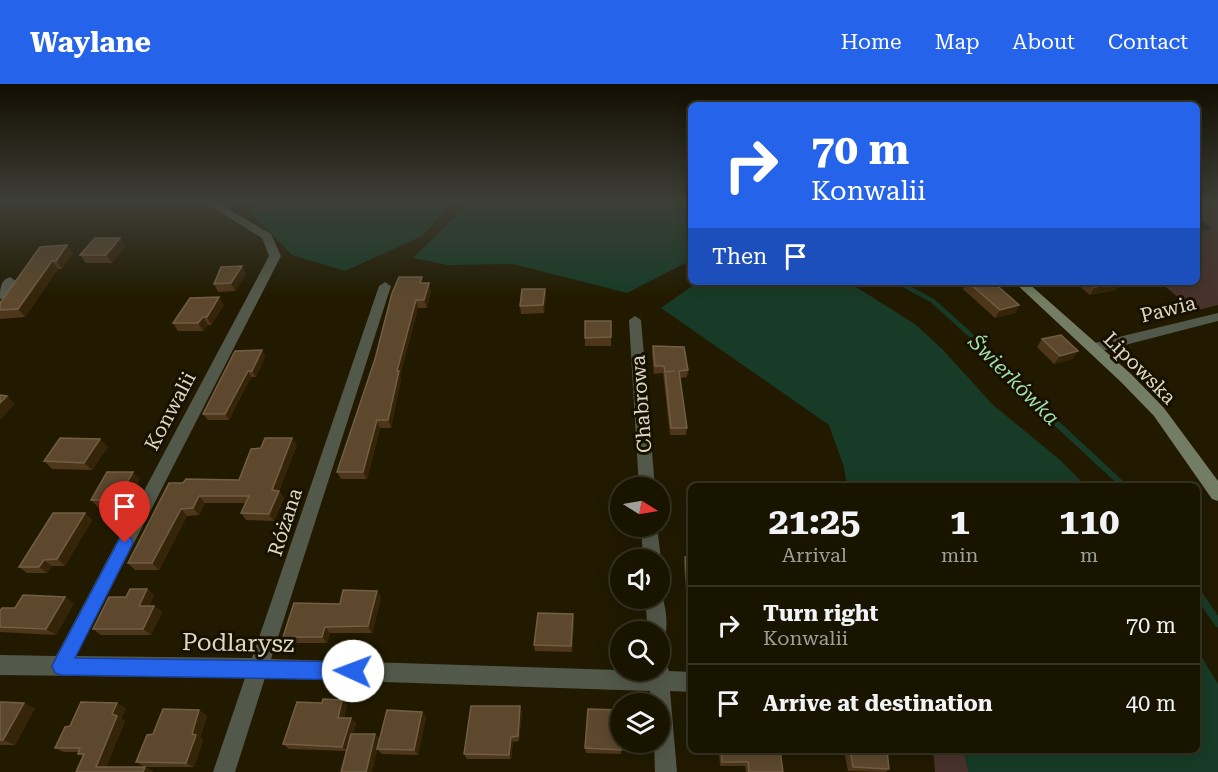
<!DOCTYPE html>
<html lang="en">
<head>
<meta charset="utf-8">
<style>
	body { margin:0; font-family:"Roboto Serif",serif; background:#26210f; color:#f1f3f6; height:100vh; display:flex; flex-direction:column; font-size:22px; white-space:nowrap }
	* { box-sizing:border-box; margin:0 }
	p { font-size:20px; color:#9f9e99 }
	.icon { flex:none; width:33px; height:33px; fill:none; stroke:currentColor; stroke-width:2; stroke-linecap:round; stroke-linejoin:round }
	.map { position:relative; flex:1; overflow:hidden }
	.sheet { position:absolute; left:688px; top:399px; width:512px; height:270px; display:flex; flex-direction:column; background:#191400; border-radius:9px; box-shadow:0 3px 15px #0003,0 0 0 2px #373322 }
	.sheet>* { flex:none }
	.banner { position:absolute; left:688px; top:18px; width:512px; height:183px; border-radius:9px; box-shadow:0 3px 15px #0003,0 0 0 2px #373322; background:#2563eb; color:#fff; overflow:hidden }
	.needle { width:39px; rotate:101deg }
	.controls { position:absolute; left:610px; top:393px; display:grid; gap:12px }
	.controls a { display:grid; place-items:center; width:60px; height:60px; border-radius:50%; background:#191400; box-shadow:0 3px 15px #0003,0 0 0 2px #373322; font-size:30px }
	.pin { position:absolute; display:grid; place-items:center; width:51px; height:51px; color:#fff; margin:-62px -26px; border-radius:50% 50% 50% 0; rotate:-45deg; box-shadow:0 0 6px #0007 }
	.pin .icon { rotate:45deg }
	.me { position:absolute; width:66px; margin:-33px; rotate:272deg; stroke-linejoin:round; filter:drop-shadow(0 0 4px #0008) }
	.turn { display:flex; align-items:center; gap:21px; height:126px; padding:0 24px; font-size:27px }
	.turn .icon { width:78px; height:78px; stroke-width:2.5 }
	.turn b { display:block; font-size:42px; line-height:51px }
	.then { display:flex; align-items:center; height:57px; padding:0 24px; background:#0003; gap:12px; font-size:22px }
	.eta { display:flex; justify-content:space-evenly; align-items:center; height:102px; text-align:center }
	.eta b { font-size:36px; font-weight:700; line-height:42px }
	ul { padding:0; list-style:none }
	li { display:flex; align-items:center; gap:18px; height:78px; padding:0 24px; border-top:2px solid #373322 }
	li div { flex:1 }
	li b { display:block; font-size:22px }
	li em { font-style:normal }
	header { display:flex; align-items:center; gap:36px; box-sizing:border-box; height:84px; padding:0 30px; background:#2563eb; color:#fff }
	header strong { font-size:28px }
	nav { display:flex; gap:33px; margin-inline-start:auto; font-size:21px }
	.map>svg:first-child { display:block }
	.green { fill:#49322c }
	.water { fill:#173b26 }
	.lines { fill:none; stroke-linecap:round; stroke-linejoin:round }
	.stream-far2 { stroke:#173b26; stroke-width:4.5 }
	.stream-far1 { stroke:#173b26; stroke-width:6 }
	.stream { stroke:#173b26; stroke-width:8 }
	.street { fill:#53594a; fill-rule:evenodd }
	.secondary { fill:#737d64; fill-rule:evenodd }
	.wall { fill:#4e361a }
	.shaded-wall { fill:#352408 }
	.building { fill:#5d482d; stroke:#715e45; stroke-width:1.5 }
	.route { fill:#2563eb; stroke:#184099; stroke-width:1.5 }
	.labels { text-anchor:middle; stroke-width:6; stroke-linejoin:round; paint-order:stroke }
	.street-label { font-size:20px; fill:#dcd8c8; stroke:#181100 }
	.water-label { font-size:21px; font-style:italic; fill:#9fdeb5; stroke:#181100 }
	.near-street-label { font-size:24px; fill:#dcd8c8; stroke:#181100 }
</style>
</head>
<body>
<header>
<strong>Waylane</strong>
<nav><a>Home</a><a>Map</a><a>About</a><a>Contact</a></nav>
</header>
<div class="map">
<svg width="1218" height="688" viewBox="0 0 1218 688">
	<rect width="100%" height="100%" fill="#211a00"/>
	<path class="green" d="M1197 117H1218V221L1194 227 1160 198H1197V147L1213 145 1197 133Z
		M933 666H963L969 688H935Z"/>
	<path class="water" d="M254 117H454L422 152 345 187 292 171 250 128Z
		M471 117H542L574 120 691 117V176L627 209 513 180 448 181 413 174Z
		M698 198H848L915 240 943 266 992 320 1060 376 1086 402H847L844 383 829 341 661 224Z
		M1197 565 1218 600V688H969L963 666H1197Z"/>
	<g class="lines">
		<path class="stream-far2" d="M898 198 933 217 987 266"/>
		<path class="stream-far1" d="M986 265 1025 310 1124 402"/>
		<path class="stream" d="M1197 508 1218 539"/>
		<path class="street" d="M202 117H215L271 150 281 172 76 572 252 574 379 202 385 198 391 202 271 575 649 587 660 586V577L666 579 669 587 692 588V608L670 607 677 688H655L654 658H660V620H651L650 607 265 594 235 688H213L245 594 0 591V571L56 572 269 172 262 154Z
			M10 193 16 197 4 214 0 215C0 206 0 196 10 193Z
			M1218 229V237L1094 269 1087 264 1094 259Z
			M635 232 641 236 655 404H639L629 236Z
			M641 442H657L661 476 660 478V476H643Z
			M660 508C666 519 669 543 664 554L660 556V548H648L645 514H660Z"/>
		<path class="secondary" d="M1014 198H1027L1131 290 1164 324 1218 397V417L1212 415 1154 332 1121 298Z"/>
	</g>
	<path class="wall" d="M125 162 112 179H86L80 171Z
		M73 169 62 185H58L25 233 1 235 0 234V219L29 179Z
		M246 190 235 207 218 208 214 200Z
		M966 198H993L1019 221 1015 229 995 234 963 205Z
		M1075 198H1121L1116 206 1090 211Z
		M423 199 431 207 427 224H418L400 292 401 295 391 344H380L367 395H341L337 388 375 275Z
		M545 205 546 213 544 229 521 230 520 222Z
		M224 221 211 241H208L203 247H178L173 239Z
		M585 237H611V262H585Z
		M1042 255 1078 267 1072 275 1054 280 1037 263Z
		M653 262 688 286 687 293 680 294 687 344 686 351H670L663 289 654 290 652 270Z
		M262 266 265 273 256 293H251L229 336H208L203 330Z
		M297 361 279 407 284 414 274 437 246 436 241 429 246 419H205L199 431 187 432 159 486H135L128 479 169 399 239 396 261 364Z
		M108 363 92 386 52 385 44 377Z
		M140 395 125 423 99 424 91 416Z
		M85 429 92 436 65 482H52L47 489H27L19 483Z
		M685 473H692V507H686L684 480Z
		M147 505 154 511 149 522H154L162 528 151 551H101L93 545 126 513Z
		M377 507 381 514 372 549H330L327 559H288L283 553 340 520Z
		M74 519 56 551 0 548V527L15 524Z
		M574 537 572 568 535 567 534 561Z
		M342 616 347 621 344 634 356 639 353 650 380 655 422 628 426 633 418 671 382 670 377 665 372 688H341L346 667 289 665 283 660 322 619Z
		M0 618 35 624 15 661H0Z
		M520 622 522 628 519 657 513 658 511 675H467L464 670Z
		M126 624 121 634 125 637 106 683 153 687V688H76L83 672 78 670 79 668H64L55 664 70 642Z
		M199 626 207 632 200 654 203 656 194 683H145L136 678 153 650Z
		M621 658H631V667H621V670L586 669 585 664Z
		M719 666H780L783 688H746L745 682H720Z
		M844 666H887L889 685 886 688 848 687Z"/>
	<path class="shaded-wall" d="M120 154 125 162 112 179 106 171Z
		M67 161 73 169 62 185 56 177Z
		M52 177 58 185 25 233 18 225Z
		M242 182 246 190 235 207 231 199Z
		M1121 198 1116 206 1090 211 1095 203Z
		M429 199 431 207 427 224 424 216Z
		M545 205 546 213 544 229 543 221Z
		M219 213 224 221 211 241 207 233Z
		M416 216 418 224 400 292 401 295 391 344 388 336 397 287Z
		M1019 221 1015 229 995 234 1000 226Z
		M203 233 208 241 203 247 198 239Z
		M262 266 265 273 256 293 252 287Z
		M1078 267 1072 275 1054 280 1060 272Z
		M248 287 251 293 229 336 225 330Z
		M7 312 15 320 0 336V319Z
		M377 336 380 344 367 395 363 388Z
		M292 354 297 361 279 407 284 414 274 437 269 430 272 406Z
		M100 355 108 363 92 386 84 379Z
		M133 388 140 395 125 423 117 416Z
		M199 412 205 419 199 431 193 424Z
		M181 425 187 432 159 486 152 479Z
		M85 429 92 436 65 482 57 475Z
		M44 476 52 482 47 489 39 483Z
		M147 505 154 511 146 529 139 522Z
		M377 507 381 514 372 549 368 542Z
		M65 513 74 519 56 551 46 545Z
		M154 522 162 528 151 551 143 545Z
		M573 530 574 537 572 568 571 562Z
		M325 543 330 549 327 559 322 553Z
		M342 616 347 621 343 639 338 634Z
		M24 619 35 624 15 661 3 656Z
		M117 619 126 624 121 634 125 637 105 687 96 683 112 630Z
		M520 622 522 628 519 657 518 652Z
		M199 626 207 632 200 654 203 656 194 683 186 679 192 650Z
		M422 628 426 633 418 671 414 666Z
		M351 634 356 639 348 668 342 663Z
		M375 650 380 655 372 688H367Z
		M511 653 513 658 511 675 509 671Z
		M145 683 153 687V688H143Z"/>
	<path class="building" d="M95 154H120L106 171H80Z
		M67 161 56 177H52L18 225 0 226V219L40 163Z
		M242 182 231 199 214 200 221 183Z
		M399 193H422L420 199H429L424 216H416L397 287H399L388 336H377L363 388H337L375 275 392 209Z
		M968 198H993L1019 221 1000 226Z
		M1089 198H1120L1095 203Z
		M522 205H545L543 221 520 222Z
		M219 213 207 233H203L198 239H173L190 214Z
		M585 237H611V253L585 254Z
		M1061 251 1078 267 1060 272 1042 255Z
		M653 262 684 263 688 286 679 287 687 344H671L665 288 675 287 665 288 664 282H655Z
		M262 266 252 287H248L225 330H203L235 267Z
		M0 311 7 312 0 319Z
		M60 354 100 355 84 379 44 377Z
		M265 354H292L272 406 279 407 269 430 241 429 249 412H199L193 424 181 425 152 479H128L169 399H183L186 395 239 396 251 365 261 364Z
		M107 388H133L117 416H91Z
		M53 429H85L57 475 44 476 39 483H19Z
		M685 473H692V501H687Z
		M130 505H147L139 522H154L143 545H93L109 513H126Z
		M343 506 377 507 368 542 325 543 322 553H283L294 519 340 520Z
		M23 511 65 513 46 545 0 543V527L2 524H15Z
		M538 529 573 530 571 562 534 561Z
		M323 615 342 616 338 634H351L342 663 283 660 297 618 322 619Z
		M0 618 24 619 3 656H0Z
		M81 618 117 619 112 630 117 632 96 683H145L143 688H76L84 670H78L80 664H55L65 643 70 642Z
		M471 622H520L518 652 511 653 509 671 464 670Z
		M163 625 199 626 192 650 196 651 186 679 136 678 147 651 153 650Z
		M588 625 621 626V658H631V662L621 663V666L585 664Z
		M387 626 422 628 414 666 377 665Z
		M351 650H375L366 688H341Z
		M721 666H780L783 688H749L748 678H722Z
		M850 666H887L889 685 853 683Z"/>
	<linearGradient id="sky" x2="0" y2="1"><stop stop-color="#120e00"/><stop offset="0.55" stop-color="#3d3e37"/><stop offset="1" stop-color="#3d3e37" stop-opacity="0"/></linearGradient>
	<rect width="1218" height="213" fill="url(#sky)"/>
	<path class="route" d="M125 452 131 454 133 459 75 574 353 578 359 581 362 587 359 594 353 596 61 591 55 589 52 582 55 576 120 454Z"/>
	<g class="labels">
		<g class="street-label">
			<text transform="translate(1168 225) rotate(-14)" y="7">Pawia</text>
			<text transform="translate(1140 284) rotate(45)" y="7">Lipowska</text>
			<text transform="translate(641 320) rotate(-94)" y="7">Chabrowa</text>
			<text transform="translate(170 327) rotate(-62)" y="7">Konwalii</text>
			<text transform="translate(285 438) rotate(-72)" y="7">Różana</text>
		</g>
		<g class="water-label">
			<text transform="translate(1014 296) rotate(45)" y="7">Świerkówka</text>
		</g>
		<g class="near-street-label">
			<text transform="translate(238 559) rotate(1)" y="8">Podlarysz</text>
		</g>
	</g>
</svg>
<div class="controls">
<a><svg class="needle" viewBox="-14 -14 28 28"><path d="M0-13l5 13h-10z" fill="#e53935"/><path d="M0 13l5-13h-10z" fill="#9f9e99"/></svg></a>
<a><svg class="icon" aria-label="sound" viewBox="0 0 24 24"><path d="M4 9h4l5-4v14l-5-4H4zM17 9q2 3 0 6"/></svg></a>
<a><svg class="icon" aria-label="search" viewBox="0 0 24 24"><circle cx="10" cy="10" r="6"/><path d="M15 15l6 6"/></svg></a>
<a><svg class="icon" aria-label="layers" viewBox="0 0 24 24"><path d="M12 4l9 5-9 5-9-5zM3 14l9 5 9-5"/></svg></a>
</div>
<div class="pin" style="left:125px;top:459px;background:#d93025"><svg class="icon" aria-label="arrive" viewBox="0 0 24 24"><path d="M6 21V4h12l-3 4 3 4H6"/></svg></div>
<svg class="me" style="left:353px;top:587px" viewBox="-20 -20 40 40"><circle r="19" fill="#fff"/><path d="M0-13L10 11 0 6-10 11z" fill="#2563eb"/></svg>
<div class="banner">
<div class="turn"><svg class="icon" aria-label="right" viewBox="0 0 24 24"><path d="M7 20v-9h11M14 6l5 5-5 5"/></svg><div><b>70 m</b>Konwalii</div></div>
<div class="then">Then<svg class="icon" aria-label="arrive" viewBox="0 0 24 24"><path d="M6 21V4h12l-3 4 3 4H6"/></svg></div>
</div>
<section class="sheet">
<div class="eta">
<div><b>21:25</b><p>Arrival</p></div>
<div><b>1</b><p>min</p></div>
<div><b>110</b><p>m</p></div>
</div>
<ul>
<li><svg class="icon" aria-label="right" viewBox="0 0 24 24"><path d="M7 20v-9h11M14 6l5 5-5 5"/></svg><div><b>Turn right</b><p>Konwalii</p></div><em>70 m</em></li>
<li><svg class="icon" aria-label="arrive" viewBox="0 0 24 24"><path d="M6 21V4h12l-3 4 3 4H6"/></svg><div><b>Arrive at destination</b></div><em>40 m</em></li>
</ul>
</section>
</div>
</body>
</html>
